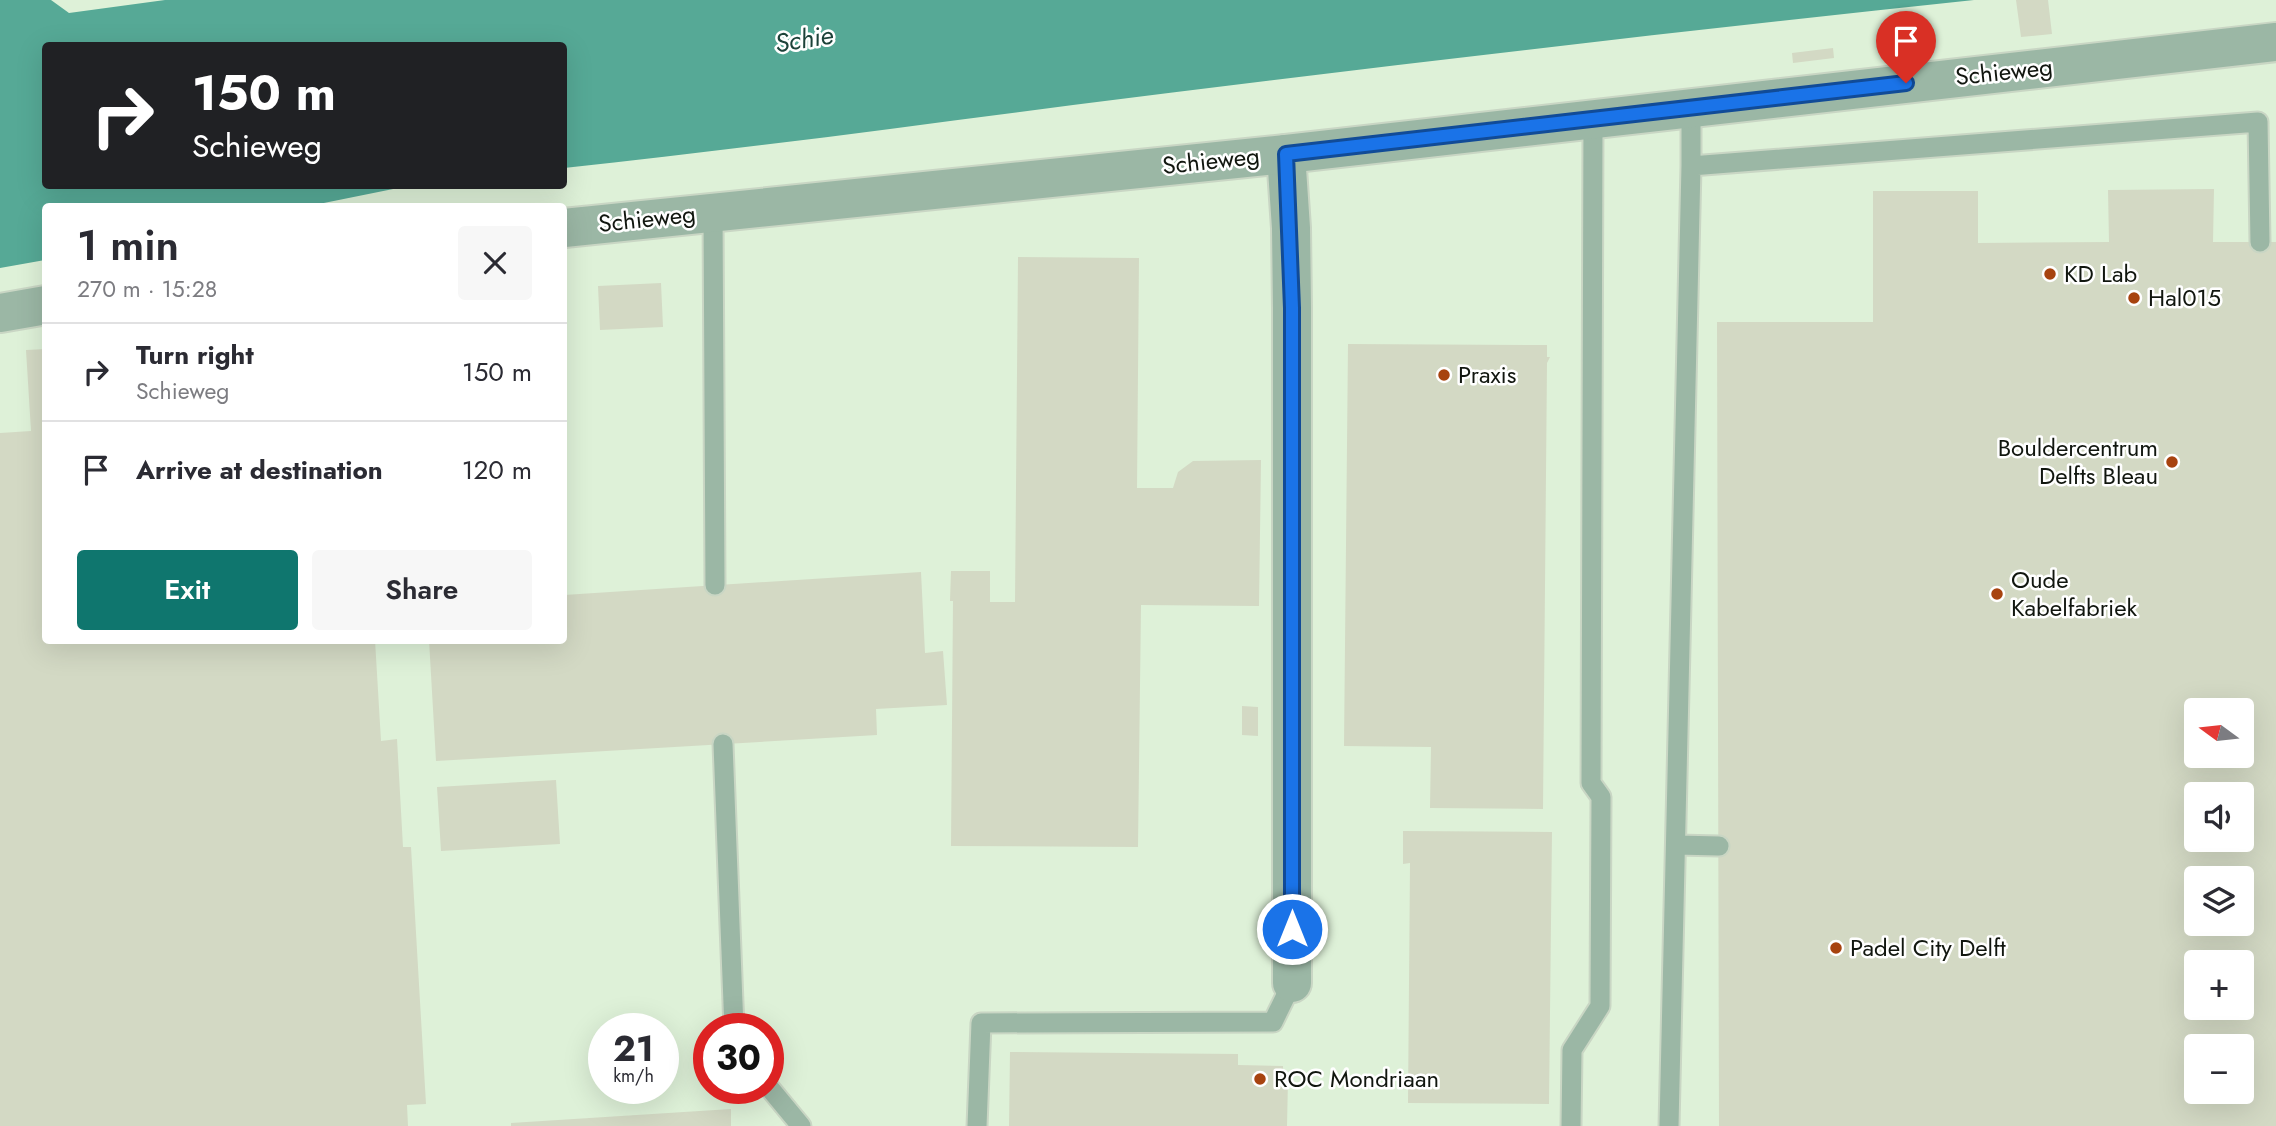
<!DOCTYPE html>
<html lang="en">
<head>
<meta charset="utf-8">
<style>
	body { margin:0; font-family:Jost,sans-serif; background:#f7f7f7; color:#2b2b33; height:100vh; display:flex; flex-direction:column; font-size:26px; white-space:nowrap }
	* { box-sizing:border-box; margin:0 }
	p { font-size:23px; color:#7c7c81 }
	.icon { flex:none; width:38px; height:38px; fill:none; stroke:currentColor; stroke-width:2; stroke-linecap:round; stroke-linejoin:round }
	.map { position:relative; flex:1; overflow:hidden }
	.details { position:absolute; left:42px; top:203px; width:525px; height:441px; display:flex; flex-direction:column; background:#fff; border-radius:7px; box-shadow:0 7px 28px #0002 }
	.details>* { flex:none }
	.banner { position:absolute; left:42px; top:42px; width:525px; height:147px; border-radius:7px; box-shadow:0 7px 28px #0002; background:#202124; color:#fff; overflow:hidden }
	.needle { width:46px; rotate:285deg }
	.buttons { position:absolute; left:2184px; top:698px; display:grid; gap:14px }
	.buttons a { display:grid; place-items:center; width:70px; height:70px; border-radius:7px; background:#fff; box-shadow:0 7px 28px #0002; font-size:35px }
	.speed { position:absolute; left:588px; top:1013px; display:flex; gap:14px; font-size:35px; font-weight:700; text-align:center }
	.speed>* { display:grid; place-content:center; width:91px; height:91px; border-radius:50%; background:#fff; box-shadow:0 7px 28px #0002; line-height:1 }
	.speed small { font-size:18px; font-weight:400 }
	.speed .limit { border:10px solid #d22; background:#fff; color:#111 }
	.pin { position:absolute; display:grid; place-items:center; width:60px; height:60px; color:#fff; margin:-72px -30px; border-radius:50% 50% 50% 0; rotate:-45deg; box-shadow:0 0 7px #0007 }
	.pin .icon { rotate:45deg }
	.me { position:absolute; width:77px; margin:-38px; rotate:0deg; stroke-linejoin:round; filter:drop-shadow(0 0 5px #0008) }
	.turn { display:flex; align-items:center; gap:24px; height:147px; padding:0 35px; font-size:32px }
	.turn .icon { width:91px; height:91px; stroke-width:2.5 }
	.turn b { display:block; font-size:49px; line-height:60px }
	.round { display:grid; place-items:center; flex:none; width:74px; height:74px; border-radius:7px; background:#f7f7f7 }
	.summary { display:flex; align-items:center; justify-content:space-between; height:119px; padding:0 35px }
	h1 { font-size:42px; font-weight:600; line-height:52px }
	.button { display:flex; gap:14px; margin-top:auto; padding:14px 35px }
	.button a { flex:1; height:80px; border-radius:7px; background:#0f766e; color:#fff; font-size:28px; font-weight:600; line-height:80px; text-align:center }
	.button a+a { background:#f7f7f7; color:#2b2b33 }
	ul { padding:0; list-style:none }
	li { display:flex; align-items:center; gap:21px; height:98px; padding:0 35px; border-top:2px solid #e1e1e2 }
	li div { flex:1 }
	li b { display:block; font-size:26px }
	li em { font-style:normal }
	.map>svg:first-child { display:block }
	.built { fill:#def1d8; fill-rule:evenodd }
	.water { fill:#56a996 }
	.building { fill:#d3d9c4; fill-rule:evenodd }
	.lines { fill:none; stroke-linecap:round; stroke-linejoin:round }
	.service-casing { stroke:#c9d6c4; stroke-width:23 }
	.minor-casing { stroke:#c9d6c4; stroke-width:42 }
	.tertiary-casing { stroke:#c9d6c4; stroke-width:42 }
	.service { stroke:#9bb7a5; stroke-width:19 }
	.minor { stroke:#9bb7a5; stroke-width:38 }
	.tertiary { stroke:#9bb7a5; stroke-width:38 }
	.route-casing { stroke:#114b97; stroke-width:18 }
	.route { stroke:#1a73e8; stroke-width:12 }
	.poi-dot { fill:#a7430f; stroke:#fff; stroke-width:2.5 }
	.labels { text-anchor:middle; stroke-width:5; stroke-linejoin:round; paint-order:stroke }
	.street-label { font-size:24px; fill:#11160f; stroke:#fff }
	.poi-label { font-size:24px; fill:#11160f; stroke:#fff; text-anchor:start }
	.water-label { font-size:26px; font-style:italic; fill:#1c4239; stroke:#fff }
</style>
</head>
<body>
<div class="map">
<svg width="2276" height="1126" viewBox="0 0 2276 1126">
	<rect width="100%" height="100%" fill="#ecfae7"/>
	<path class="built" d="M0 0H2276V1126H0ZM46 46H564V186H46ZM46 206H564V640H46ZM2196 710H2242V756H2196ZM2196 794H2242V840H2196ZM2196 878H2242V924H2196ZM2196 962H2242V1008H2196ZM604 1029H663V1088H604ZM709 1029H768V1088H709ZM2196 1046H2242V1092H2196Z"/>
	<path class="water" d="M0 0H51L69 13 165 0H1974C1673 32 1373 67 1073 105 903 127 734 150 564 168V46H46V186H408L309 206H46L45 260 0 268Z"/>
	<path class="building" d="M2016 0H2048L2052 34 2021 37Z
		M1833 48 1834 58 1793 63 1792 53Z
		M2214 189 2213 242H2276V1126H1719L1717 322H1873V191H1978V243L2109 242 2108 190ZM2196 710H2242V756H2196ZM2196 794H2242V840H2196ZM2196 878H2242V924H2196ZM2196 962H2242V1008H2196ZM2196 1046H2242V1092H2196Z
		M1018 257 1139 258 1137 488H1173L1178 472 1193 461 1261 460 1259 606 1141 605 1138 847 951 846 953 601H950L951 571H990V602H1015Z
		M661 283 663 327 600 330 598 286Z
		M1348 344 1547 345V357H1550L1547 363 1543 809 1430 808 1431 747 1344 746Z
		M46 349V640H375L381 741 397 739 403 847H411L426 1104 407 1105 408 1126H0V433L31 431 26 350Z
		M921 572 925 653 943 651 947 705 876 709 877 735 436 761 429 640H564V595Z
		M1242 706 1258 707V736L1242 735Z
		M556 780 560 844 441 851 437 787Z
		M1403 831 1552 832 1549 1104 1408 1103 1410 863 1403 864Z
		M1010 1052 1238 1054V1065L1283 1066V1080H1288L1287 1126H1009Z
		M731 1109V1126H511V1123Z"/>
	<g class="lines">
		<defs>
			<path id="service" d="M1691 108V166L2258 122 2260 242
				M713 213 715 585
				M723 744 734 1029
				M1677 845 1719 846
				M768 1086 801 1126
				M977 1126 981 1023 1273 1022 1292 983
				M1571 1126 1572 1050 1600 1006 1601 797 1591 783 1593 119
				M1669 1126 1691 166"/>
			<path id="minor" d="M1286 154 1291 228 1292 308V983"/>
			<path id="tertiary" d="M564 228 1286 154 2276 42
				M0 313 46 305"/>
		</defs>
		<use href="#service" class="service-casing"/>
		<use href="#minor" class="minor-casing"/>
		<use href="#tertiary" class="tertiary-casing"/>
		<use href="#service" class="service"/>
		<use href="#minor" class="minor"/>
		<use href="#tertiary" class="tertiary"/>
	</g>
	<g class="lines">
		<defs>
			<path id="route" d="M1292 929V308L1286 154 1906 83"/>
		</defs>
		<use href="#route" class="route-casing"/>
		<use href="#route" class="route"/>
	</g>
	<g class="poi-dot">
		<circle cx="2050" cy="274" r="7"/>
		<circle cx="2134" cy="298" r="7"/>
		<circle cx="1444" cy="375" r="7"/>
		<circle cx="2172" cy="462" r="7"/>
		<circle cx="1997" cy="594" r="7"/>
		<circle cx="1836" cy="948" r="7"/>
		<circle cx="1260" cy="1079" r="7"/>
	</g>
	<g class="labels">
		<g class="street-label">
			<text transform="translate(2004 72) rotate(-6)" y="8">Schieweg</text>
			<text transform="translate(1211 161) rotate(-6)" y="8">Schieweg</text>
			<text transform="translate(647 219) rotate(-6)" y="8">Schieweg</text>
		</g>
		<g class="poi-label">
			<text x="2064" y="282">KD Lab</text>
			<text x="2148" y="306">Hal015</text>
			<text x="1458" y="383">Praxis</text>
			<text x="2158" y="456" text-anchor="end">Bouldercentrum<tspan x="2158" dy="28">Delfts Bleau</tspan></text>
			<text x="2011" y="588">Oude<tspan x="2011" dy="28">Kabelfabriek</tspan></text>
			<text x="1850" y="956">Padel City Delft</text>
			<text x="1274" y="1087">ROC Mondriaan</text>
		</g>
		<g class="water-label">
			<text transform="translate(804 39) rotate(-9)" y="9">Schie</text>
		</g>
	</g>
</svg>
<div class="buttons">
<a><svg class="needle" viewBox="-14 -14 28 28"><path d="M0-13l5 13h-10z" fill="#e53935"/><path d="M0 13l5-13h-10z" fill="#7c7c81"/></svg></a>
<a><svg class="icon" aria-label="sound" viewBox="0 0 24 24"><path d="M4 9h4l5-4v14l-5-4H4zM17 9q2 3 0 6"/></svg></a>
<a><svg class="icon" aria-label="layers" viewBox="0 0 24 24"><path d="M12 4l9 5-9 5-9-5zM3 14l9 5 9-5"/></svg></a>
<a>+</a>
<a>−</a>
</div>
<div class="speed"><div>21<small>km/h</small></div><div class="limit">30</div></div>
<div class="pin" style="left:1906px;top:83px;background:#d93025"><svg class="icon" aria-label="arrive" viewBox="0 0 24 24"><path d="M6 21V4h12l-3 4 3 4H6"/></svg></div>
<svg class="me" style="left:1292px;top:929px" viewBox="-20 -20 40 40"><circle r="17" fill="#1a73e8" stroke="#fff" stroke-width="3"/><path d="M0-11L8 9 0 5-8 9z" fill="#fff"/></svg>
<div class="banner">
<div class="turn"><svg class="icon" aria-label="right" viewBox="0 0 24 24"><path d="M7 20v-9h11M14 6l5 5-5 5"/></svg><div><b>150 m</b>Schieweg</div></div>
</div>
<section class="details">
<div class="summary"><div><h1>1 min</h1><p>270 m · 15:28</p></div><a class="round"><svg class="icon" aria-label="close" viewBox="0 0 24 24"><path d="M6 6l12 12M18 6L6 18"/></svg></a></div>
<ul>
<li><svg class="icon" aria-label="right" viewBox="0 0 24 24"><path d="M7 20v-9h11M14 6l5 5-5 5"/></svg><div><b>Turn right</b><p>Schieweg</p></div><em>150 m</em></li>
<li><svg class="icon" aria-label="arrive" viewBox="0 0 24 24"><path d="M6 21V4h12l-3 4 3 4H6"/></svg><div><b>Arrive at destination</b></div><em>120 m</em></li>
</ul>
<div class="button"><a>Exit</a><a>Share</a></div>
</section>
</div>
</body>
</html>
